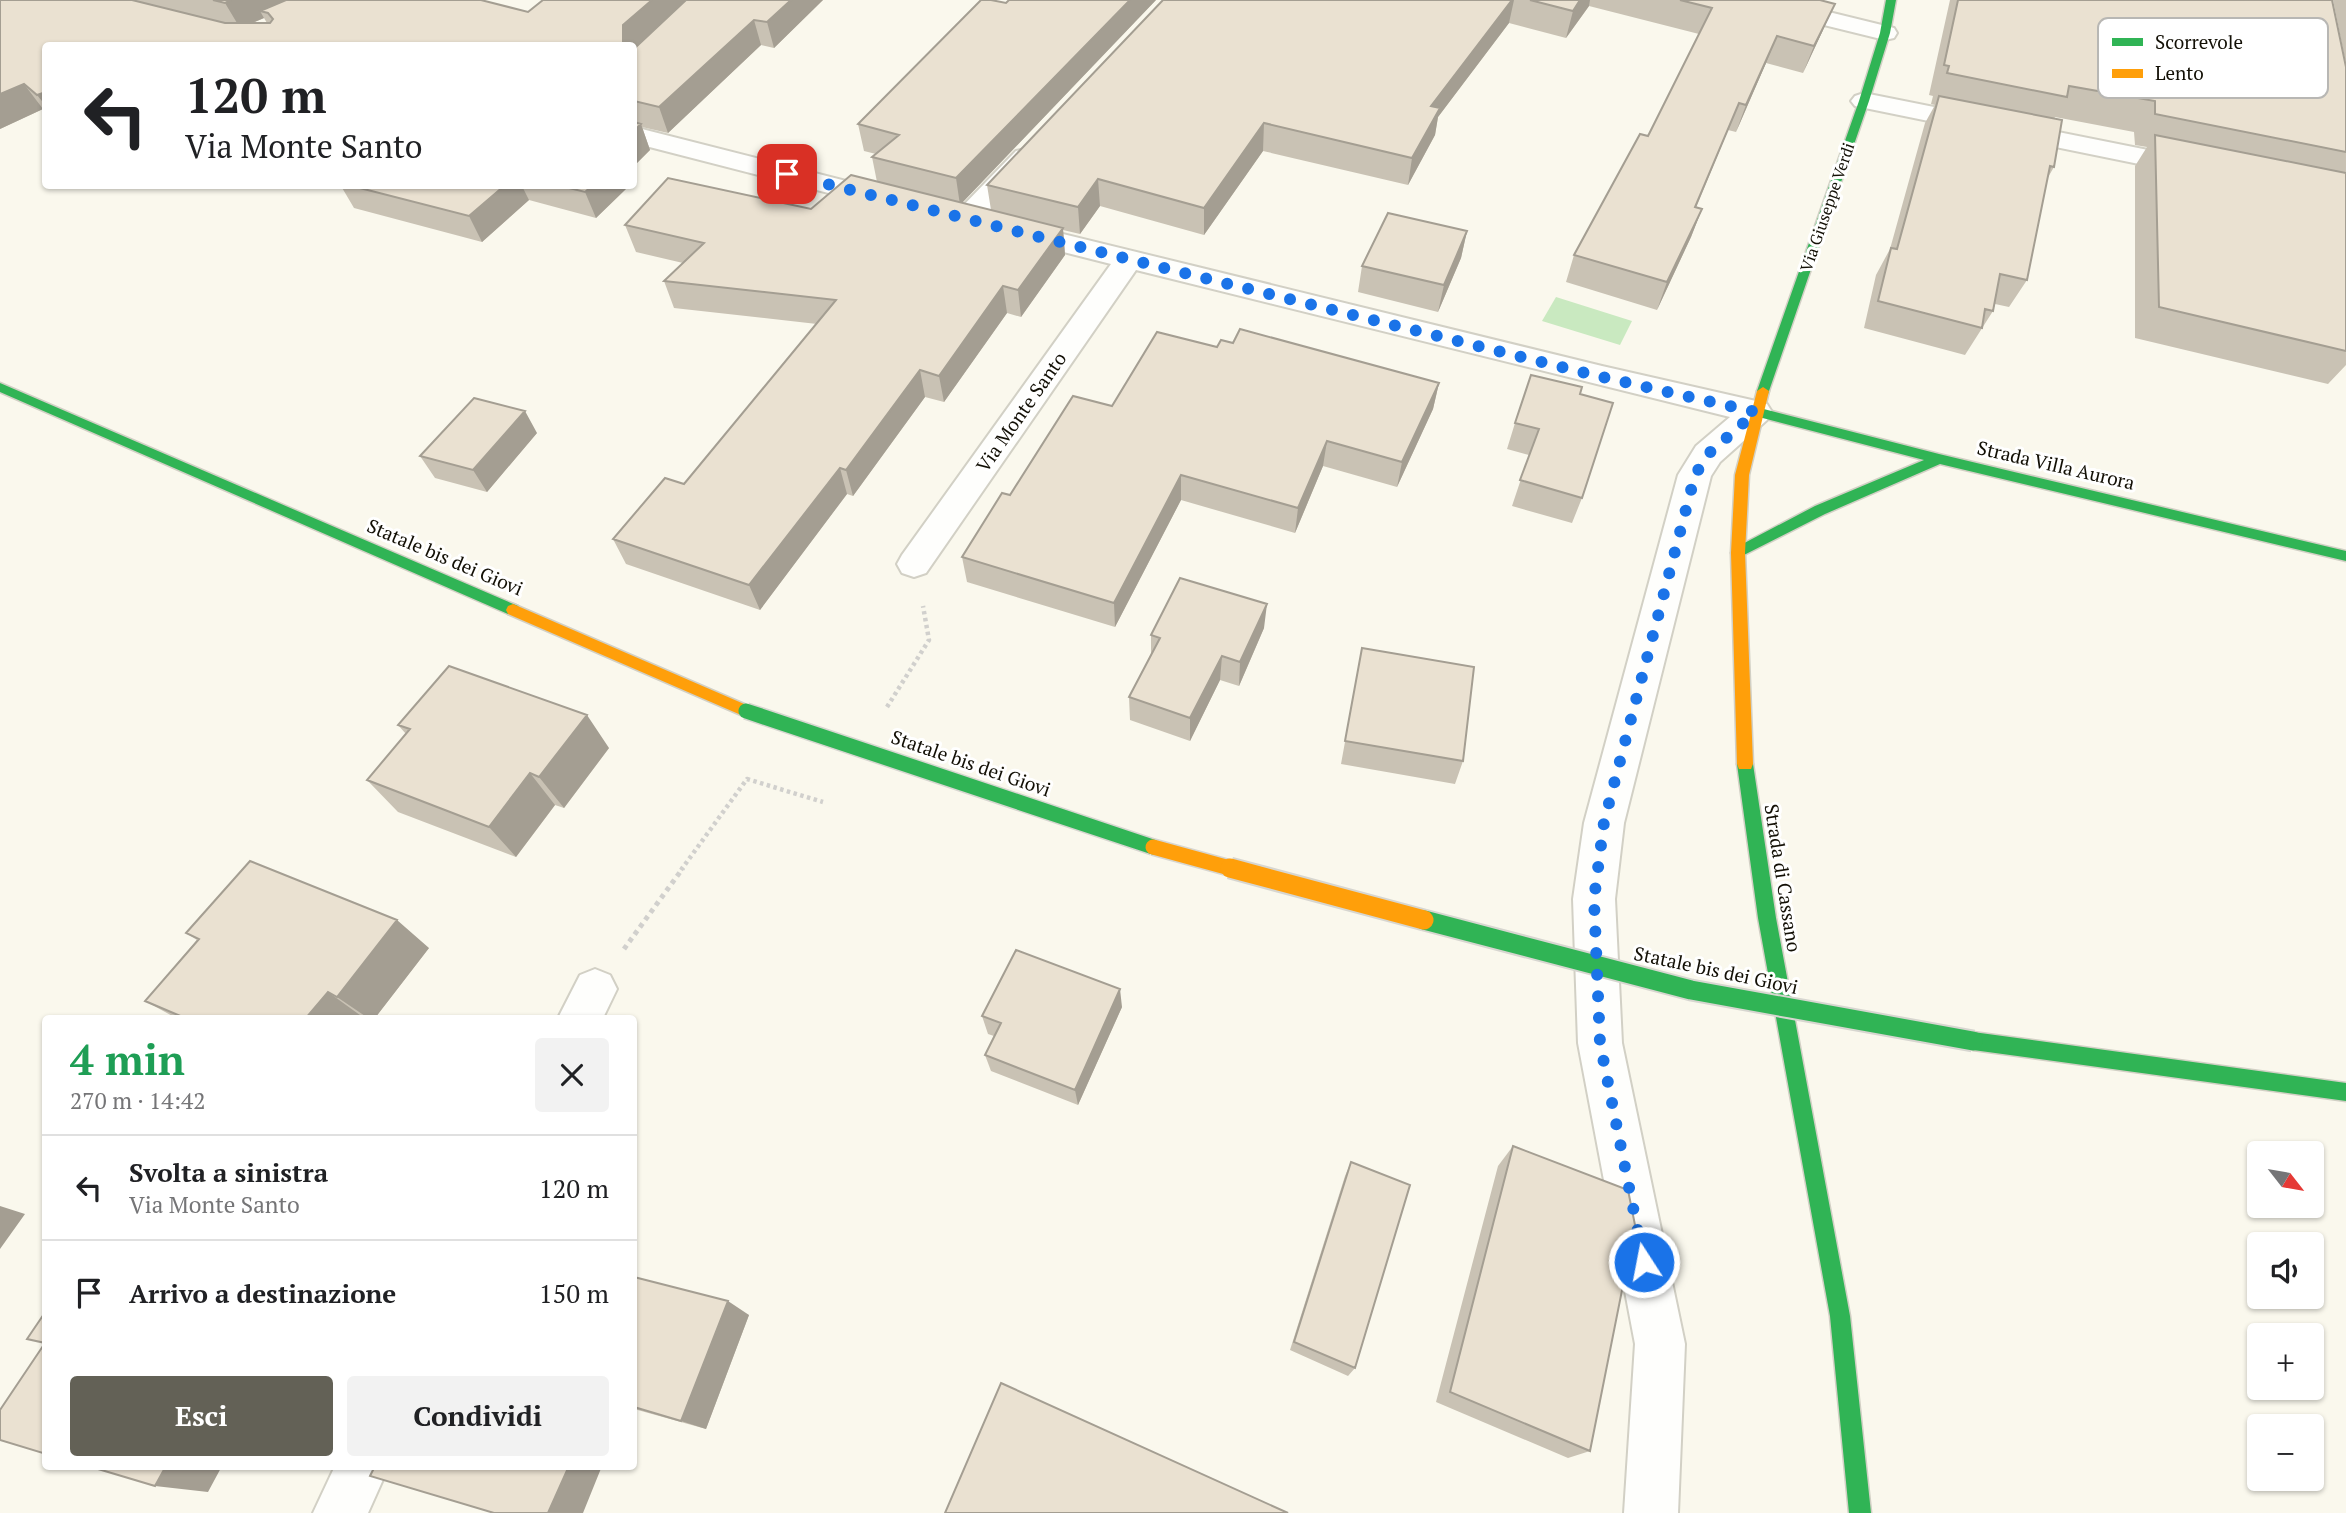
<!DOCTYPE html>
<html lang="it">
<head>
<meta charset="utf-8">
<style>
	body { margin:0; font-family:"PT Serif",serif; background:#f2f2f2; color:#202124; height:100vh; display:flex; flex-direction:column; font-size:26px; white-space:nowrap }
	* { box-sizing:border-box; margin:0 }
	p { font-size:23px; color:#757577 }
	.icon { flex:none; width:38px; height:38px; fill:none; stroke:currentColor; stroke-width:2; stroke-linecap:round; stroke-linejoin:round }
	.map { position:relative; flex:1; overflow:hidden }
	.sheet { position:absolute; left:42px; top:1015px; width:595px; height:455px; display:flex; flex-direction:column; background:#fff; border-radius:7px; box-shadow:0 2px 5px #0004 }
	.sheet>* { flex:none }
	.banner { position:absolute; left:42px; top:42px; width:595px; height:147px; border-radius:7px; box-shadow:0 2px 5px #0004; background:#fff; color:#202124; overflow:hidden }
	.needle { width:46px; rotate:121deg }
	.tools { position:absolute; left:2247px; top:1141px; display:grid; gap:14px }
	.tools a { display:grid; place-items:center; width:77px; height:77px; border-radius:7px; background:#fff; box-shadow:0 2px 5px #0004; font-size:35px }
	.pin { position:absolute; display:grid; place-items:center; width:60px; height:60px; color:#fff; margin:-30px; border-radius:14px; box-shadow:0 4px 10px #0006 }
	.me { position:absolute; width:77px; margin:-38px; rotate:349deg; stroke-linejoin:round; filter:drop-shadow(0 0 5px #0008) }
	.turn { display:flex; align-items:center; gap:24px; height:147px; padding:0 28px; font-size:32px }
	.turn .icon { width:91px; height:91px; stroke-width:2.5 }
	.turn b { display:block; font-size:49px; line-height:60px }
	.round { display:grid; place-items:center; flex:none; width:74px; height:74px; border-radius:7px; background:#f2f2f2 }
	.headline { display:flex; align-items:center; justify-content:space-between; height:119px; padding:0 28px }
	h1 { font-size:42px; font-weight:700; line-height:52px; color:#1e9e55 }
	.button { display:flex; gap:14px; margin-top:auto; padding:14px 28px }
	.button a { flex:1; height:80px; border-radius:7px; background:#636156; color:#fff; font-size:28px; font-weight:700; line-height:80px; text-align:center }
	.button a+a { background:#f2f2f2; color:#202124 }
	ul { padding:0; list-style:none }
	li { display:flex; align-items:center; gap:21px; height:105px; padding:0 28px; border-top:2px solid #e0e0e0 }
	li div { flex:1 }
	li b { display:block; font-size:26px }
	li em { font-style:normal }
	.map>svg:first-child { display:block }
	.water { fill:#c9e9c0 }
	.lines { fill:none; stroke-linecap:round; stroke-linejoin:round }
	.street-casing { stroke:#d2d0c5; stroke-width:4 }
	.fast-casing { stroke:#d2d0c5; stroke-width:3 }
	.slow-casing { stroke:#d2d0c5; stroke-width:3 }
	.path-far1 { stroke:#d1d0cd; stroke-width:4.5; stroke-dasharray:3.5 3.5; stroke-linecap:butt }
	.path { stroke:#d1d0cd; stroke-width:5; stroke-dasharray:4.5 4.5; stroke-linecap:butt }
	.street { fill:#fefefc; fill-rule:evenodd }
	.fast { fill:#30b455; fill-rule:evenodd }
	.slow { fill:#ff9f0a; fill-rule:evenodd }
	.fast-bridge-far1-casing { stroke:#d7d6d0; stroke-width:18; stroke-linecap:butt }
	.fast-bridge-casing { stroke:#d7d6d0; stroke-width:23; stroke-linecap:butt }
	.slow-bridge-far1-casing { stroke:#d7d6d0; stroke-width:18; stroke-linecap:butt }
	.slow-bridge-casing { stroke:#d7d6d0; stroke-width:23; stroke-linecap:butt }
	.fast-bridge-far1 { stroke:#30b455; stroke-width:15 }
	.fast-bridge { stroke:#30b455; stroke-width:19 }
	.slow-bridge-far1 { stroke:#ff9f0a; stroke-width:15 }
	.slow-bridge { stroke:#ff9f0a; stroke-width:19 }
	.wall { fill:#c9c2b4; fill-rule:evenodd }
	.shaded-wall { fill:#a49e92 }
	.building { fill:#eae1d1; stroke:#a49e92; stroke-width:2 }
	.route { stroke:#1a73e8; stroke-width:12; stroke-dasharray:0 21.6 }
	.labels { text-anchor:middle; stroke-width:6; stroke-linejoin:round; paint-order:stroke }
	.far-street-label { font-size:16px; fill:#120f05; stroke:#fff }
	.street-label { font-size:19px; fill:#120f05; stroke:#fff }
	.key { fill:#fff; stroke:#b8b7b4; stroke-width:2 }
	.key-label { font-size:19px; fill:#120f05 }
</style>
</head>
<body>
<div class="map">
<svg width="2346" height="1513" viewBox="0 0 2346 1513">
	<rect width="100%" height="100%" fill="#faf8ed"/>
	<path class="water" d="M1556 297 1632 321 1620 345 1542 321Z"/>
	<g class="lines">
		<defs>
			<path id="street" d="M1739 0H1780L1894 28 1897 33 1894 38 1885 40 1743 5Z
				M1864 93 2193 159 2203 161 2207 167 2203 173 2193 175 1855 106 1851 101 1855 96Z
				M634 127 897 194 901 200 897 206 887 208 634 143Z
				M1025 149 1034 151 1038 157 1034 163 976 225 966 228 956 225 952 219 956 213 1016 151Z
				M1014 222 1602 366 1756 401 1767 404 1772 412 1767 420 1720 462 1711 476 1624 823 1615 899 1622 1043 1685 1344 1678 1513H1624L1635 1344 1578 1043 1573 899 1584 823 1678 475 1696 446 1730 417 1136 270 926 573 914 577 902 573 897 564 902 555 1111 264 1004 237 1000 231 1004 225Z
				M595 969 610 975 617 989 603 1018H558L580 975Z
				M335 1466H389L368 1513H313Z"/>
			<path id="fast" d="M1886 0H1896L1890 33 1869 101 1769 391 1768 394H1758L1757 391 1859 101 1880 33Z
				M0 383 518 606 520 610 518 614H508L0 392Z
				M1756 407 1939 454 2346 551V561L1940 464 1825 514 1738 558 1731 553 1733 549 1815 506 1924 460 1751 415V409Z
				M1745 757 1751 759 1753 764 1776 918 1850 1316 1871 1513H1849L1830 1316 1758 918 1737 764 1739 759Z
				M1973 1032 2346 1083V1101L1973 1050 1967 1047 1964 1041 1967 1035Z"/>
			<path id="slow" d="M1763 387 1769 391 1749 475 1745 553 1753 764 1751 769H1739L1737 764 1731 553 1735 475 1757 391Z
				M513 604 751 707 754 711 751 715H741L508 614 506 610 508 606Z"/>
		</defs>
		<use href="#street" class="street-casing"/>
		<use href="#fast" class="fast-casing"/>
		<use href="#slow" class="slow-casing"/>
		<path class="path-far1" d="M887 707 929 640 923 606
			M681 870 747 779 823 802"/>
		<path class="path" d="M624 949 683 868"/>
		<use href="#street" class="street"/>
		<use href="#fast" class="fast"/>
		<use href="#slow" class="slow"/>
		<defs>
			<path id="fast-bridge-far1" d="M746 711 1153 847"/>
			<path id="fast-bridge" d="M1424 920 1691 990 1973 1041"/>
			<path id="slow-bridge-far1" d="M1153 847 1237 870"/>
			<path id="slow-bridge" d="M1230 868 1424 920"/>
		</defs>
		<use href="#fast-bridge-far1" class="fast-bridge-far1-casing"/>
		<use href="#fast-bridge" class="fast-bridge-casing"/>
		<use href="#slow-bridge-far1" class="slow-bridge-far1-casing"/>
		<use href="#slow-bridge" class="slow-bridge-casing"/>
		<use href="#fast-bridge-far1" class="fast-bridge-far1"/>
		<use href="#fast-bridge" class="fast-bridge"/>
		<use href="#slow-bridge-far1" class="slow-bridge-far1"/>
		<use href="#slow-bridge" class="slow-bridge"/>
	</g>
	<path class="wall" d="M0 0H481L528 12 543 0H823L774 48 761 45 668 133 642 127 650 150 634 166V46H46V111L43 109 0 129ZM264 18 267 23H252Z
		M1009 0H1156L962 203 991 210 987 185 1163 0H1820L1823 30 1803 73 1766 63 1736 132 1728 130 1696 208 1702 209 1691 237 1657 310 1566 282 1574 255 1648 136 1699 34 1589 6 1566 38 1509 23 1438 117 1435 135 1408 185 1263 151 1204 235 1100 206 1080 234 1063 230 1065 255 1021 317 1007 313 944 402 925 397 853 496 847 494 760 610 626 564 613 539 684 484 817 324 674 308 664 281 683 263 636 252 625 225 811 209 877 182 872 157 876 154 864 151 858 124Z
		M1950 0H2332L2346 67V365L2328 384 2135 338V166L2147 147 2135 145 2134 132 2055 117 2054 119V167L2047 179 2027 280 2009 307 1995 304 1993 311 1965 355 1864 328 1876 275 1890 249 1925 123 1935 105 1931 104 1933 96 1929 95Z
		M2333 0H2346V64Z
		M341 186H629L596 218 529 200 482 242 354 208Z
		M1467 231 1461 258 1438 312 1358 292 1362 266Z
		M1217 347 1439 383 1433 409 1397 487 1323 466 1295 533 1181 500 1115 627 967 582 962 557 1010 495 1112 406Z
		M1580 394 1582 498 1572 523 1512 506 1529 455 1507 449 1515 423Z
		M537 433 487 492 435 478 420 456Z
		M1264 628 1239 686 1220 680 1190 741 1130 720 1129 697 1151 654V635Z
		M1362 648 1463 761 1455 784 1341 764Z
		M398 725 609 748 564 808 555 805 516 857 398 812 367 780 406 734Z
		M186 933 429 948 375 1018H176L145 1001 197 940Z
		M1122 1007 1078 1105 991 1071 985 1055 994 1036 988 1034 982 1016Z
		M1513 1146 1590 1451 1568 1458 1436 1402 1498 1166Z
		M1351 1162 1355 1368 1348 1376 1290 1350 1345 1176Z
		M634 1277 749 1315 706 1429 634 1409Z"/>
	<path class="shaded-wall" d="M231 0H306L268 13 260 11 264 18 240 28 225 3Z
		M652 0H689L634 50V46H623V25Z
		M791 0H823L774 48 767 22Z
		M1130 0H1156L960 205 956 178Z
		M1512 0H1514L1509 23 1438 117 1435 135 1408 185 1412 158 1431 106Z
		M1580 0H1590L1589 6 1566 38 1573 11Z
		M1835 4 1823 30 1803 73 1814 46Z
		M754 20 761 45 668 133 659 107Z
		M1777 36 1766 63 1736 132 1746 105Z
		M24 84 43 109 0 129V94Z
		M46 92V106L37 95Z
		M1739 103 1728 130 1684 235 1695 207Z
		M1264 123 1263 151 1204 235V208Z
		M641 124 650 150 634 166V131Z
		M634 168 637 177 634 181Z
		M1098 179 1100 206 1080 234 1078 207Z
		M504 186H522L529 200 482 242 469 216Z
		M592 186H629L596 218 585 192Z
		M1702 209 1691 237 1657 310 1667 282Z
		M1063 228 1065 255 1021 317 1018 290Z
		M1467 231 1461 258 1438 312 1444 285Z
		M1003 286 1007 313 944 402 939 376Z
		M920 370 925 397 853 496 846 470Z
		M1439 383 1433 409 1397 487 1402 462Z
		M525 411 537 433 487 492 473 470Z
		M1327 441 1323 466 1295 533 1298 508Z
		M840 468 847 494 760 610 749 585Z
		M1181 475V500L1115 627 1114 603Z
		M1267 604 1264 628 1239 686 1240 662Z
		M1222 656 1220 680 1190 741V718Z
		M587 715 609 748 564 808 539 777Z
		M530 773 555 805 516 857 489 827Z
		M397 920 429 948 375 1018H368L337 997Z
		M1120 989 1122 1007 1078 1105 1075 1090Z
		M328 992 364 1018H306Z
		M0 1206 25 1214 0 1249Z
		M728 1301 749 1315 706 1429 681 1421Z
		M166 1466H222L208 1492 155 1486Z
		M569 1466H602L583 1513H548Z"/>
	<path class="building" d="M0 0H132L225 23H270L273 19 268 13 260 11 286 0H481L528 12 543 0H652L623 25V46H46V92L37 95 24 84 0 94Z
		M213 0H231L225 3Z
		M686 0H791L767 22 754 20 659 107 634 101V48L636 47Z
		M981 0H991L1006 3 1009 0H1130L956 178 872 157 899 135 858 124Z
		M1163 0H1512L1431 106 1440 108 1412 158 1264 123 1204 208 1098 179 1078 207 987 185Z
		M1530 0H1580L1573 11Z
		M1680 0H1820L1835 4 1814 46 1777 36 1746 105 1739 103 1695 207 1702 209 1667 282 1574 255 1640 134 1648 136 1712 8Z
		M1958 0H2332L2346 67V152L2155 114V101L2069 86 2067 97 1947 73 1949 66 1944 65Z
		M1939 96 2062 120 2054 167 2050 166 2027 280 2000 274 1993 311 1985 309 1982 328 1878 301 1891 248 1897 249Z
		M634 122 641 124 634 131Z
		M2155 135 2346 173V351L2159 307Z
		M851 175 1063 228 1018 290 1003 286 939 376 920 370 846 470 840 468 749 585 613 539 665 478 684 484 836 300 664 281 704 243 625 225 668 178 811 209Z
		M352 186H504L469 216Z
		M561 186H592L585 192Z
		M1388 213 1467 231 1444 285 1362 266Z
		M1240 329 1439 383 1402 462 1327 441 1298 508 1181 475 1114 603 962 557 1002 493 1010 495 1073 396 1112 406 1157 332 1217 347 1221 340 1233 343Z
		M1531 375 1582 387 1580 394 1613 403 1582 498 1520 480 1539 429 1515 423Z
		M474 398 525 411 473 470 420 456Z
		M1180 578 1267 604 1240 662 1222 656 1190 718 1129 697 1160 638 1151 635Z
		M1362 648 1474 667 1463 761 1345 741Z
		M449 666 587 715 539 777 530 773 489 827 367 780 410 729 398 725Z
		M250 861 397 920 337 997 328 992 306 1018H185L145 1001 199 939 186 933Z
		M1016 950 1120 989 1075 1090 985 1055 1001 1023 982 1016Z
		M1513 1146 1628 1190 1635 1225 1590 1451 1450 1392Z
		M1351 1162 1410 1185 1355 1368 1294 1342Z
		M634 1277 728 1301 681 1421 634 1407Z
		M46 1311V1454L0 1440V1410L45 1343 27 1339Z
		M1001 1383 1288 1513H945Z
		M88 1466H166L155 1486Z
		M375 1466H569L548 1513H494L370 1476Z"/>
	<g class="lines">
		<path class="route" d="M787 174 1602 377 1756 412 1708 454 1695 475 1604 822 1594 899 1600 1043 1644 1262"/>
	</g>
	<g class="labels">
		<g class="far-street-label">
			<text transform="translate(1827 207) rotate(-71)" y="6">Via Giuseppe Verdi</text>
		</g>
		<g class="street-label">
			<text transform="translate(1021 412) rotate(-55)" y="7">Via Monte Santo</text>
			<text transform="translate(2056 465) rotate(13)" y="7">Strada Villa Aurora</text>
			<text transform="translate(445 557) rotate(23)" y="7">Statale bis dei Giovi</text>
			<text transform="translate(971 763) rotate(19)" y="7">Statale bis dei Giovi</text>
			<text transform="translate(1783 878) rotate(81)" y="7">Strada di Cassano</text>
			<text transform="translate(1716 970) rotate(12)" y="7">Statale bis dei Giovi</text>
		</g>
	</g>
	<rect x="2098" y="18" width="230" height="80" rx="10" class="key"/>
	<rect x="2112" y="38" width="31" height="8" fill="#30b455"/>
	<rect x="2112" y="69" width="31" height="9" fill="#ff9f0a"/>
	<g class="key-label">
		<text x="2155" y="49">Scorrevole</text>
		<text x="2155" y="80">Lento</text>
	</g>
</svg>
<div class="tools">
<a><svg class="needle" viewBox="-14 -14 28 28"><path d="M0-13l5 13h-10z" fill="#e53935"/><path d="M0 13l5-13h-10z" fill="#757577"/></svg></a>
<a><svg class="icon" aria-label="sound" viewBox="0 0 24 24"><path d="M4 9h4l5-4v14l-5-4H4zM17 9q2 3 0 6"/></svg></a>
<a>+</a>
<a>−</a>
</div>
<div class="pin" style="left:787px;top:174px;background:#d93025"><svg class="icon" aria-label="arrive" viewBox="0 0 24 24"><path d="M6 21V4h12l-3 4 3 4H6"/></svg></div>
<svg class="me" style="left:1644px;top:1262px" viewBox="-20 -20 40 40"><circle r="17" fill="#1a73e8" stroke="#fff" stroke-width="3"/><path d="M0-11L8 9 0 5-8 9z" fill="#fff"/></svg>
<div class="banner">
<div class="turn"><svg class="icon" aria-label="left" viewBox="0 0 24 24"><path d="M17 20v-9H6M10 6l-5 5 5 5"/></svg><div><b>120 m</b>Via Monte Santo</div></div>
</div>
<section class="sheet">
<div class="headline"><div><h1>4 min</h1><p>270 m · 14:42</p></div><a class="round"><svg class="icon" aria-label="close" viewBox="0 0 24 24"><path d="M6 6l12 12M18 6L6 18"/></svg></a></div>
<ul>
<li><svg class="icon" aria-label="left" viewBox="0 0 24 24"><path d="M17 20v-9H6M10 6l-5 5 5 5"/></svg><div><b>Svolta a sinistra</b><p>Via Monte Santo</p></div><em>120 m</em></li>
<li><svg class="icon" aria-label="arrive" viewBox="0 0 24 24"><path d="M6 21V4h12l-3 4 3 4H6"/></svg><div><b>Arrivo a destinazione</b></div><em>150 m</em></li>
</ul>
<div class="button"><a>Esci</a><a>Condividi</a></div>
</section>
</div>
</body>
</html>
